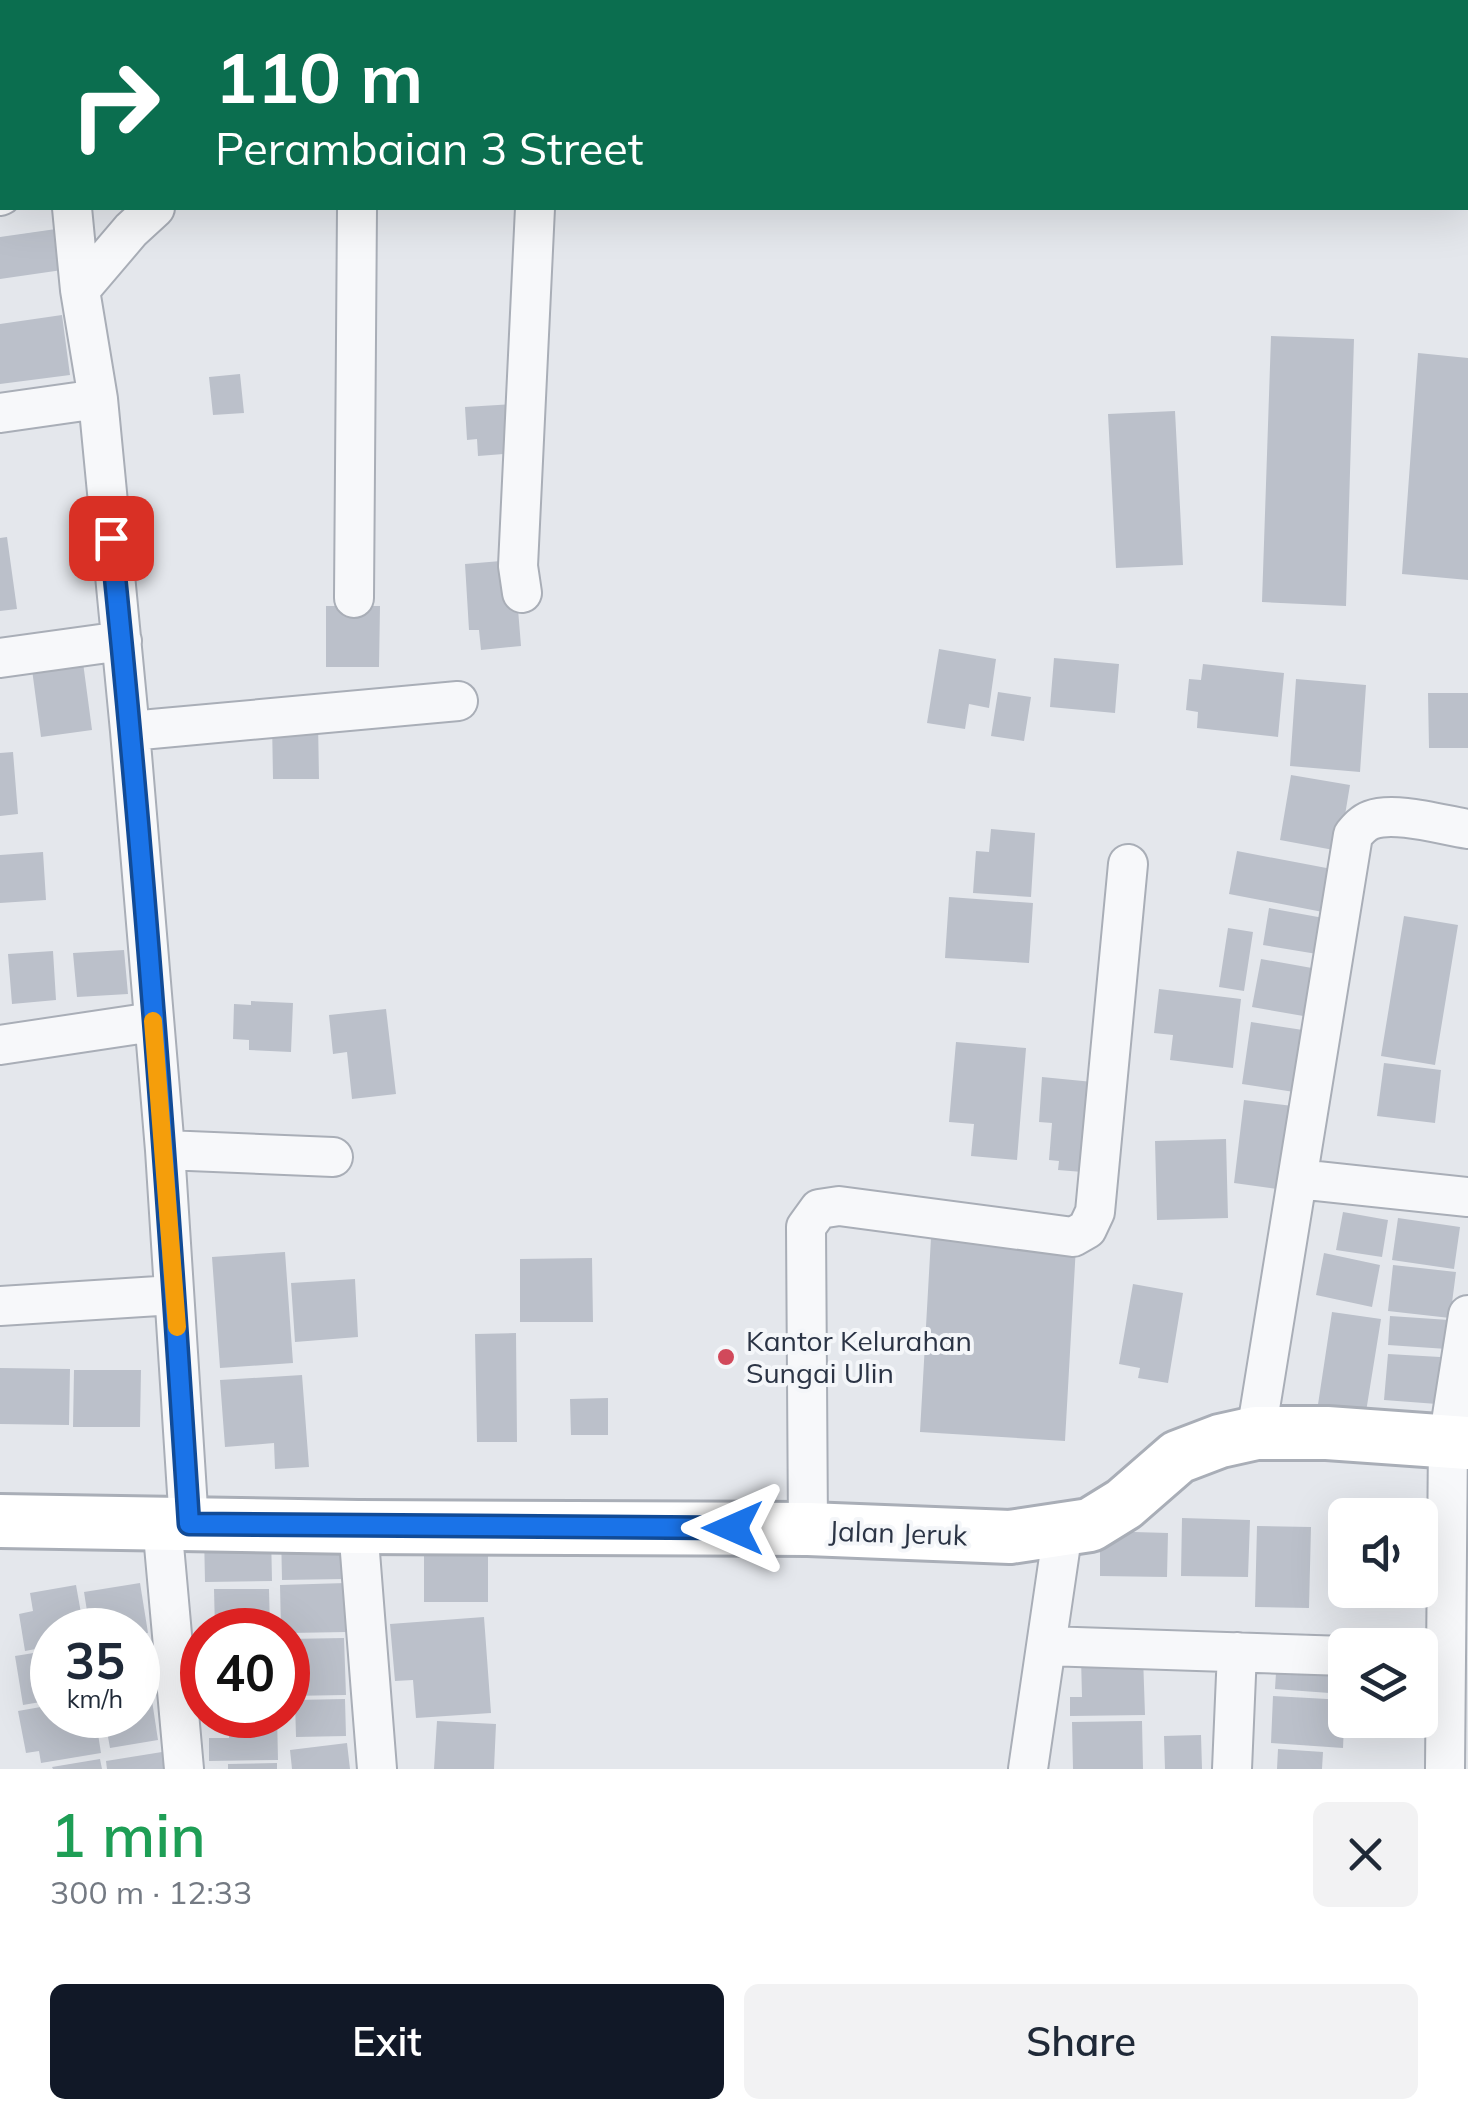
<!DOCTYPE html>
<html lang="en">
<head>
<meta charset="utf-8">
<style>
	body { margin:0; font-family:Mulish,sans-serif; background:#f2f2f3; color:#1f2937; height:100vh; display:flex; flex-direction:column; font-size:38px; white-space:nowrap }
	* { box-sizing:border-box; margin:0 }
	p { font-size:32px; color:#747a83 }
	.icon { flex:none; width:55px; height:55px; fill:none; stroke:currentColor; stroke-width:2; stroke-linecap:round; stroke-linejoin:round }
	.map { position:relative; height:1769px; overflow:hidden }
	.panel { display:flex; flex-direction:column; background:#fff; flex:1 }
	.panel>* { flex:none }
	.hud { position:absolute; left:0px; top:0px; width:1470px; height:210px; box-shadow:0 10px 40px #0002; background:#0b6e4f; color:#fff; overflow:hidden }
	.tools { position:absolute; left:1328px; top:1498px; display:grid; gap:20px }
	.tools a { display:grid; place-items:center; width:110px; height:110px; border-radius:15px; background:#fff; box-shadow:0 10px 40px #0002; font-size:50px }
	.speed { position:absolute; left:30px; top:1608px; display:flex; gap:20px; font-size:50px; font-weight:700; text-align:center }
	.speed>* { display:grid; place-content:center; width:130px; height:130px; border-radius:50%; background:#fff; box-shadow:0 10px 40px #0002; line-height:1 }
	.speed small { font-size:25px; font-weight:400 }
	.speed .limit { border:15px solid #d22; background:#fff; color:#111 }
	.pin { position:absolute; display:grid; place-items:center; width:85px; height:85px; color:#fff; margin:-42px; border-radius:20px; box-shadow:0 5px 15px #0006 }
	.me { position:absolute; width:110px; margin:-55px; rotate:270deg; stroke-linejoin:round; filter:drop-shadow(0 0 8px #0008) }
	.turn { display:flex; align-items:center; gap:35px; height:210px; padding:0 50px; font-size:45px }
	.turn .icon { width:130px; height:130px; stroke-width:2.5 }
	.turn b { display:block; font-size:70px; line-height:85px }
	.round { display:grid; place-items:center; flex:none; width:105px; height:105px; border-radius:15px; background:#f2f2f3 }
	.head { display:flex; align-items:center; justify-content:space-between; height:170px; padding:0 50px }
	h1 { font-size:60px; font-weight:600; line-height:75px; color:#1e9e55 }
	.action { display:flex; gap:20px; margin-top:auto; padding:20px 50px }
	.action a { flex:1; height:115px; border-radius:15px; background:#111827; color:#fff; font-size:40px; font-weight:600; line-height:115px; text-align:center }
	.action a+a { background:#f2f2f3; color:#1f2937 }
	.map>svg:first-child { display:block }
	.building { fill:#bbc0ca }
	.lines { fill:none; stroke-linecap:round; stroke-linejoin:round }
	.street-casing { stroke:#a9aeb7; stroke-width:42 }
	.secondary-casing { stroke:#a9aeb7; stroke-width:58 }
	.street { stroke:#f7f8fa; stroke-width:38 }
	.secondary { stroke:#fff; stroke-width:52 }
	.route-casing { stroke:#114b97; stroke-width:25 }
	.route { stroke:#1a73e8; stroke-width:18 }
	.slow { stroke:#f59e0b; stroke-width:18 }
	.poi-dot { fill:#d1495b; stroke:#f4f6f9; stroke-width:4 }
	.labels { text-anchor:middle; stroke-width:8; stroke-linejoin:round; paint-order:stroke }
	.poi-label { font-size:28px; fill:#2b3445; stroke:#f4f6f9; text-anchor:start }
	.street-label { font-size:28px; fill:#2b3445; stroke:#f4f6f9 }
</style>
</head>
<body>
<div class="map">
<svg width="1468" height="1769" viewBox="0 0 1468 1769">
	<rect width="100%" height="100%" fill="#e4e7ec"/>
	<path class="building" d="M63 228 69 269 0 279V237Z
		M62 315 70 375 0 384V324Z
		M1271 336 1354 339 1346 606 1262 602Z
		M1418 353 1468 358V580L1402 574Z
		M240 374 244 413 213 415 209 377Z
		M512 404 516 453 478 456 477 439 467 440 465 407Z
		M1175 411 1183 565 1116 568 1108 414Z
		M7 537 17 609 0 611V538Z
		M514 560 521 646 481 650 479 630H469L465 564Z
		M326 606H380L379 667H326Z
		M939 649 996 659 989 708 969 704 965 729 927 723Z
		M82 655 92 730 41 737 31 662Z
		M1054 658 1119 664 1115 713 1050 707Z
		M1203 664 1284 673 1278 737 1197 728 1198 712 1186 710 1189 679 1201 680Z
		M1296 679 1366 685 1360 772 1290 766Z
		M998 692 1031 697 1024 741 991 736Z
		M1428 693H1468V748H1429Z
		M272 721H318L319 779H273Z
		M13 752 18 814 0 816V753Z
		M1291 775 1350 785 1339 851 1280 840Z
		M991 829 1035 833 1031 897 973 893 976 851 989 852Z
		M1237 851 1337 870 1328 913 1229 894Z
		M43 852 46 900 0 903V855Z
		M949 897 1033 903 1029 963 945 958Z
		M1269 908 1329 919 1323 955 1263 945Z
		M1404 916 1458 925 1435 1065 1381 1056Z
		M1228 928 1253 932 1244 991 1219 987Z
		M124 950 128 994 77 997 73 953Z
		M53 951 56 1000 12 1004 8 954Z
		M1261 959 1323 970 1315 1018 1252 1007Z
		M1159 989 1241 999 1233 1068 1170 1060 1173 1035 1154 1033Z
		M251 1001 293 1003 291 1052 249 1050V1040L233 1039 234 1004 251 1005Z
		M386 1009 396 1094 352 1099 347 1052 333 1054 329 1015Z
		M1251 1022 1316 1032 1307 1094 1242 1084Z
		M956 1042 1026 1048 1017 1160 971 1156 974 1124 949 1122Z
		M1384 1063 1441 1070 1435 1123 1377 1116Z
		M1042 1077 1103 1083 1095 1173 1058 1170 1059 1161 1049 1160 1052 1123 1039 1122Z
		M1244 1100 1301 1107 1291 1191 1234 1183Z
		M1226 1139 1228 1218 1157 1220 1155 1141Z
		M1343 1212 1388 1220 1382 1257 1336 1250Z
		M1398 1218 1460 1227 1454 1269 1392 1260Z
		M931 1238 1076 1246 1065 1441 920 1432Z
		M285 1252 293 1363 220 1368 212 1257Z
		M1324 1253 1380 1265 1372 1307 1316 1295Z
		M592 1258 593 1322H520V1259Z
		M1393 1265 1456 1272 1450 1318 1388 1311Z
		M355 1279 358 1337 295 1342 291 1283Z
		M1133 1284 1183 1293 1168 1383 1138 1378 1140 1368 1119 1364Z
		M1332 1312 1381 1319 1365 1418 1317 1411Z
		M1390 1316 1449 1320 1447 1349 1388 1345Z
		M516 1333 517 1442H477L475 1334Z
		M1388 1354 1440 1357 1437 1404 1384 1400Z
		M0 1368 70 1369 69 1425 0 1424Z
		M74 1370H141L140 1427H73Z
		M302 1375 309 1467 275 1469 274 1443 225 1447 220 1380Z
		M608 1398V1435H571L570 1399Z
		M1182 1518 1250 1520 1248 1577 1181 1576Z
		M1257 1526 1311 1527 1309 1608 1255 1607Z
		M343 1530 344 1579 282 1580 281 1531Z
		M1100 1531 1168 1533 1167 1577 1100 1576Z
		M204 1533H271L272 1581 205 1582Z
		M424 1547 488 1548V1602H424Z
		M140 1583 148 1633 138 1635V1630H90L84 1592Z
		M346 1583 347 1632 288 1633V1630H281L280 1585Z
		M76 1585 84 1630H52V1646L25 1651 19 1614 33 1611 30 1593Z
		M214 1589H269L270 1630H215Z
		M484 1617 491 1713 416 1718 413 1680 395 1681 390 1624Z
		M344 1638 346 1695 288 1696V1639Z
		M145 1640 151 1678 138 1681V1641Z
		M52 1650V1700L23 1705 15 1656Z
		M1143 1656 1145 1715 1070 1716V1697H1082L1081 1658Z
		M1277 1657 1344 1661 1343 1694 1275 1689Z
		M151 1694 158 1740 110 1748 104 1715H138V1696Z
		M1273 1696 1345 1700 1343 1748 1271 1743Z
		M345 1699 346 1736 296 1737 295 1700Z
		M52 1705V1715H95L101 1753 41 1763 39 1751 26 1753 18 1711Z
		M228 1715H277L278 1760 209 1761V1738H229Z
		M437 1721 496 1724 494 1769H434Z
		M1142 1721 1143 1769H1073L1072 1722Z
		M1201 1735 1202 1769H1165L1164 1736Z
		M347 1743 350 1769H292L290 1750Z
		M1278 1749 1323 1752 1322 1769H1277Z
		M162 1752 165 1769H107L106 1761Z
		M100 1759 102 1769H53L52 1767Z
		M277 1763V1769H228V1764Z"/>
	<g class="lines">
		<defs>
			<path id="street" d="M41 0V2
				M545 2V0
				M0 196 2 195
				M72 208 80 290 98 399 130 731 165 1150 189 1524
				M80 290 131 230 155 208
				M0 413 98 399
				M522 593 518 566 535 208
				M354 598 357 208
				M0 658 122 641
				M130 731 458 701
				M0 1045 153 1022
				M165 1150 333 1157
				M1298 1179 1468 1197
				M0 1306 174 1295
				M1256 1433 1353 835C1358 829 1363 823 1371 820 1395 811 1442 825 1468 829
				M162 1523 184 1769
				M358 1527 377 1769
				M808 1529 806 1227 819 1209 839 1206 1073 1237 1087 1229 1095 1212 1128 864
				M1046 1646 1345 1656
				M1028 1769 1063 1530
				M1232 1769 1237 1652
				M1445 1769 1448 1441 1468 1315"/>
			<path id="secondary" d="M0 1521 358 1527 808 1529 1010 1537 1090 1525 1124 1504 1178 1457 1220 1441 1256 1433H1327L1468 1443"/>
		</defs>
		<use href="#street" class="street-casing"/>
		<use href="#secondary" class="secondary-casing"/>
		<use href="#street" class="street"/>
		<use href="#secondary" class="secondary"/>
	</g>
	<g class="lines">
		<defs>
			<path id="route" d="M111 538C145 866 168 1195 189 1524L733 1528"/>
		</defs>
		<use href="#route" class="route-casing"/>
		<use href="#route" class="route"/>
		<path class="slow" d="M153 1021 177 1327"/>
	</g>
	<circle class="poi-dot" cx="726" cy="1357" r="10"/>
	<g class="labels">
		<g class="poi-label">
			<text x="746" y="1351">Kantor Kelurahan<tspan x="746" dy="32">Sungai Ulin</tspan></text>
		</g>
		<g class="street-label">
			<text transform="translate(898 1533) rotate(2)" y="10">Jalan Jeruk</text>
		</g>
	</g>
</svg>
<div class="tools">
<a><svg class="icon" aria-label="sound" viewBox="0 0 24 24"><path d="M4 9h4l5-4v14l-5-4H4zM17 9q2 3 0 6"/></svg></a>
<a><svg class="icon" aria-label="layers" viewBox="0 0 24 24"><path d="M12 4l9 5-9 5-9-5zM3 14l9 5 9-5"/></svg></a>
</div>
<div class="speed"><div>35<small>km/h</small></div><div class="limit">40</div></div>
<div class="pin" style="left:111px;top:538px;background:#d93025"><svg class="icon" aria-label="arrive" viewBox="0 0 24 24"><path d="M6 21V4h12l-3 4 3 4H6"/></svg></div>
<svg class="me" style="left:733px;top:1528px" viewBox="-20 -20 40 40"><path d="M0-17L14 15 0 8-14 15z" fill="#1a73e8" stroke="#fff" stroke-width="4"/></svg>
<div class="hud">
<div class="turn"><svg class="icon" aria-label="right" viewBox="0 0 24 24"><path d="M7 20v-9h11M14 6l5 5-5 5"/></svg><div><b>110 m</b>Perambaian 3 Street</div></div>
</div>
</div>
<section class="panel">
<div class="head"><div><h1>1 min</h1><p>300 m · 12:33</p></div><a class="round"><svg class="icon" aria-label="close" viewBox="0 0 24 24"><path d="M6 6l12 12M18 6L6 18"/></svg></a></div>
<div class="action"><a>Exit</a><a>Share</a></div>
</section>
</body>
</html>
